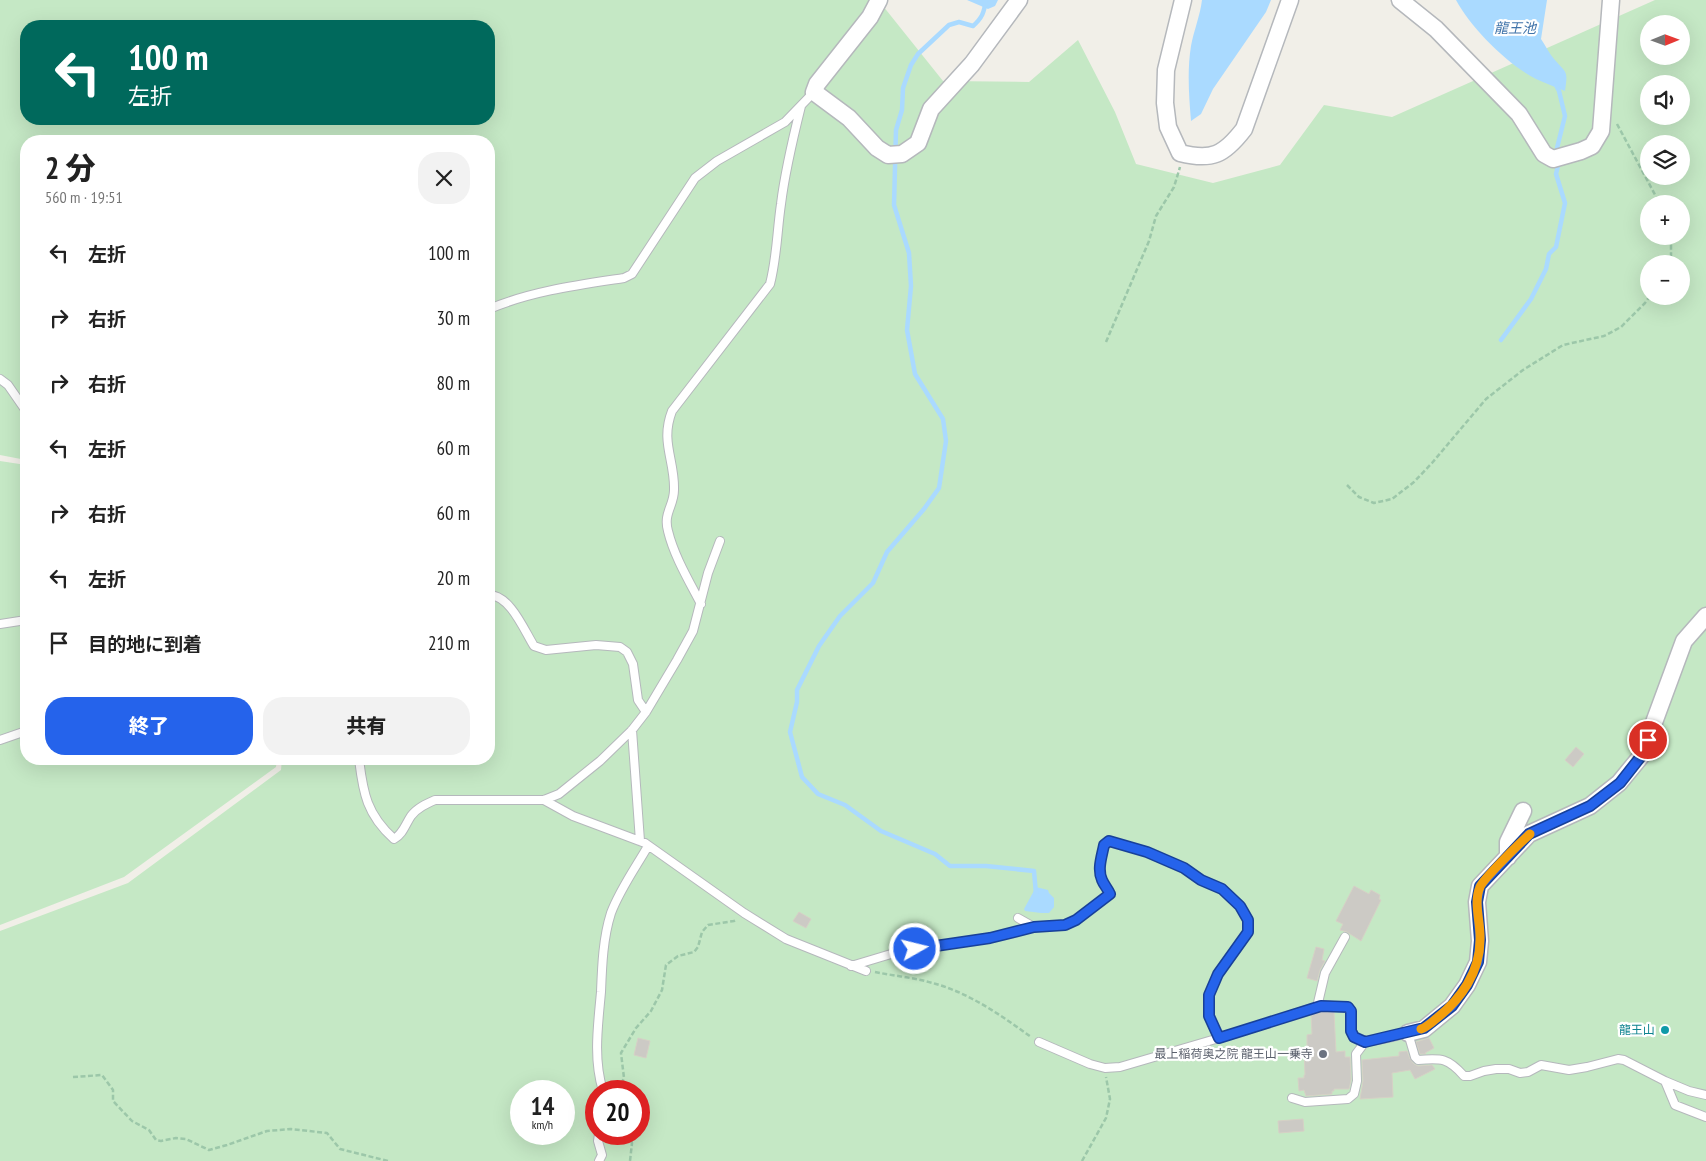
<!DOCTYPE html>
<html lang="ja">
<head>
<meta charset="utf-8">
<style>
	body { margin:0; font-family:"PT Sans Narrow","Noto Sans JP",sans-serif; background:#f2f2f2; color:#222; height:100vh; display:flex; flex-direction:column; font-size:19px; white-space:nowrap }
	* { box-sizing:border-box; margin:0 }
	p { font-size:16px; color:#767676 }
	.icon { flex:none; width:28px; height:28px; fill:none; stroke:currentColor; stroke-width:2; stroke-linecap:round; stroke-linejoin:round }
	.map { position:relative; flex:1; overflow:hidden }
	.details { position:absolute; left:20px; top:135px; width:475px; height:630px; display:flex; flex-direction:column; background:#fff; border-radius:20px; box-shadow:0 5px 20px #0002 }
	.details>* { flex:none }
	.top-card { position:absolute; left:20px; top:20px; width:475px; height:105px; border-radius:20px; box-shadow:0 5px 20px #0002; background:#00695c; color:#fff; overflow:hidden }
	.needle { width:32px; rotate:89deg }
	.fabs { position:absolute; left:1640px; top:15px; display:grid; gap:10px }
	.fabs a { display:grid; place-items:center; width:50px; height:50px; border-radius:50%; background:#fff; box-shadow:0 5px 20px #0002; font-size:25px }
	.speed { position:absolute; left:510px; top:1080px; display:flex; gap:10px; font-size:25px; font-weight:700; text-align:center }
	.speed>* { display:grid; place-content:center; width:65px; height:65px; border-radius:50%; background:#fff; box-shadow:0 5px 20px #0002; line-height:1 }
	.speed small { font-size:12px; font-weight:400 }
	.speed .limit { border:8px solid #d22; background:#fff; color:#111 }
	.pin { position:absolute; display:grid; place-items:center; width:42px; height:42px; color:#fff; margin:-21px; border:2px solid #fff; border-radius:50%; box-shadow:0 1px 5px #0007 }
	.me { position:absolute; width:55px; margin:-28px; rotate:82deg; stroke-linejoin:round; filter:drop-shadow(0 0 4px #0008) }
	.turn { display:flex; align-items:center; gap:18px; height:105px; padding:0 25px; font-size:22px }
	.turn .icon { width:65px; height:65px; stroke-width:2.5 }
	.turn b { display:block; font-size:35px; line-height:42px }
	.round { display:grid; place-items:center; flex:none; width:52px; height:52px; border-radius:20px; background:#f2f2f2 }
	.head { display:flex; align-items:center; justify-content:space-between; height:85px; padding:0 25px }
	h1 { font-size:30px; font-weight:800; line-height:38px }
	.button { display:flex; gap:10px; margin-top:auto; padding:10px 25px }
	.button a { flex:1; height:58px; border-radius:20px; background:#2563eb; color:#fff; font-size:20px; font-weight:800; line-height:58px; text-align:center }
	.button a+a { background:#f2f2f2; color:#222 }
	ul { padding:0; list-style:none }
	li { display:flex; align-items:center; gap:15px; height:65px; padding:0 25px }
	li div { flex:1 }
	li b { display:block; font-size:19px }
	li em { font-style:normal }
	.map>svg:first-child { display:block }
	.green { fill:#c5e8c5; fill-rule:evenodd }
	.water { fill:#aadaff }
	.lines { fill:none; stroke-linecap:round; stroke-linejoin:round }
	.stream { stroke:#aadaff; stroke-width:4.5 }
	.building { fill:#cccac5; stroke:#d6d1c6 }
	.lane-casing { stroke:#b5b8bc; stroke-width:10 }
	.street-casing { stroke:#b5b8bc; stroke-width:19 }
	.path { stroke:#9cc7a9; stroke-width:2.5; stroke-dasharray:5 2.5; stroke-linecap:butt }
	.lane { stroke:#fff; stroke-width:8 }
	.street { stroke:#fff; stroke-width:16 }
	.route-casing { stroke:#184099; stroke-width:12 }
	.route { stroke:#2563eb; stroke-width:9 }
	.slow { stroke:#f59e0b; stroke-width:9 }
	.culture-dot { fill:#0f9aa8; stroke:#fff; stroke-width:2 }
	.worship-dot { fill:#6b7280; stroke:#fff; stroke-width:2 }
	.labels { text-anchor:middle; stroke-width:4.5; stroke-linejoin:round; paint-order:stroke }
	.culture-label { font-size:12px; fill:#0d838f; stroke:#fff; text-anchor:end }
	.worship-label { font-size:12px; fill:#5b616d; stroke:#fff; text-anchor:end }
	.water-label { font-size:14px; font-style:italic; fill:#4174aa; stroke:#fff }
</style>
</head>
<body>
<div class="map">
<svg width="1706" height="1161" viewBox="0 0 1706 1161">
	<rect width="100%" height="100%" fill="#f1efe8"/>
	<path class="green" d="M0 0H883V6L943 81 1029 82 1078 40 1115 112 1136 164 1213 183 1280 165 1324 105 1392 117 1655 0H1706V1161H0V931L128 883 281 770 282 759H489V141H26V460L0 455ZM1649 24H1681V56H1649ZM26 26H489V119H26ZM1649 84H1681V116H1649ZM1649 144H1681V176H1649ZM1649 204H1681V236H1649ZM1649 264H1681V296H1649ZM521 1091H564V1134H521ZM596 1091H639V1134H596Z
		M0 461 26 465V759H277L276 767 124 877 0 925Z"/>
	<path class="water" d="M967 0H998L995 6 988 9Z
		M1202 0H1271L1266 12 1213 89 1201 114 1191 121C1189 97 1187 70 1191 46 1194 30 1200 16 1202 0Z
		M1456 0H1547L1541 39C1545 45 1549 53 1554 59 1567 74 1568 70 1565 91 1555 87 1545 83 1536 79 1507 64 1471 28 1456 0Z
		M1036 887 1048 890 1049 893 1054 898V907L1049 913H1041L1025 911 1024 909Z"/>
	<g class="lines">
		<path class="stream" d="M986 0C984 13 982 18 973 26L959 22 949 25 918 54 911 65 903 88 902 110 896 130 894 205 909 253 911 286 907 330 915 374 943 419 946 441 939 488 924 509 887 552 873 583 840 616 819 646 797 690V702L790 732 802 777 818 794 845 805 881 831 935 854 950 866H986L1034 871 1036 894
			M1501 340 1531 299 1546 269 1549 254 1556 247 1565 203 1556 174 1558 166 1557 148 1565 116 1559 91 1555 83"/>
	</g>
	<path class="building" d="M1576 747 1584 754 1573 767 1565 760Z
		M1354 886 1369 894 1371 890 1380 895 1379 899 1381 900 1361 941 1347 932 1340 930 1343 924 1336 921Z
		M799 912 811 919 806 928 793 921Z
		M1316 947 1324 949 1322 960 1325 961 1320 970 1317 981 1307 978Z
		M1320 1011 1334 1012 1336 1052 1345 1051V1057H1350L1351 1080 1349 1089H1334V1091H1332V1094L1306 1096 1304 1090 1299 1091 1298 1078H1304V1075H1305L1304 1049H1307V1035L1312 1034 1311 1014Z
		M638 1038 650 1041 646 1058 634 1055Z
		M1429 1038 1434 1048 1425 1053 1426 1054H1420L1416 1042Z
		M1407 1051 1410 1059 1414 1064 1418 1066 1432 1065 1435 1069 1415 1079 1410 1070 1392 1073 1393 1097 1360 1099 1363 1081 1362 1060 1399 1056V1052Z
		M1303 1119 1304 1131 1279 1133 1278 1121Z"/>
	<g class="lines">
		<defs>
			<path id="lane" d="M489 309C532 291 578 285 624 278L632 274 695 178 717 161 785 122 814 92
				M0 379 8 385 26 411
				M489 595C510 595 524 630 534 646L546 650 596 645 620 647 627 652 633 664 638 700 646 712
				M701 604C689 581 674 556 668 531 663 513 674 506 674 490 675 460 660 442 672 411L770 284C777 257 777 231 781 204 785 171 793 138 801 106
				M0 624 26 620
				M632 730 640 841
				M0 740 26 731
				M359 759C363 793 367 815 394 839 403 834 405 825 411 816 417 808 426 804 435 800H544L559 794 600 761 632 730 646 712 677 660 693 631 708 573 720 541
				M544 800 573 816 645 843 744 913 786 939 866 971
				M1018 918 1034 927
				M851 966 901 951 990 938 1034 927 1065 925 1076 920 1110 894C1108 889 1104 885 1102 880 1097 869 1102 856 1104 845L1109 841 1147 852 1184 868 1201 880 1223 889 1240 906 1248 920V932L1218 974 1209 995V1016L1219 1038
				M1317 1007 1325 973 1345 937
				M1039 1042 1090 1064 1105 1068 1120 1067 1226 1036 1321 1005 1347 1007 1351 1011C1351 1017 1349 1026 1351 1031 1357 1050 1394 1036 1408 1033L1415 1057 1418 1060C1442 1058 1448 1058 1464 1076H1470L1484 1071 1496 1069H1509L1520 1073 1528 1072 1541 1065 1569 1070 1587 1067 1618 1059 1624 1060 1665 1081 1675 1105 1706 1117
				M1665 1081 1689 1091 1706 1095
				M603 1091C593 1059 598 1025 601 992 602 966 603 938 611 913 620 889 636 867 648 846
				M1292 1098 1305 1102 1348 1099 1354 1094 1357 1081 1356 1054 1365 1042
				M599 1134 598 1141 602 1155 599 1161"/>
			<path id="street" d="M879 0 870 17 817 84 814 92 849 118 877 148 888 155 902 154 918 143 931 109 972 64 1019 0
				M1183 0 1166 70 1165 103 1168 127 1180 153C1212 161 1224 155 1244 129L1290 0
				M1400 0 1436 29 1519 114 1544 154 1553 159 1581 151 1592 146 1601 131 1611 0
				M1508 857V842L1523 811
				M1408 1033 1424 1029 1452 1006 1467 985 1478 962 1480 941 1477 902 1480 886 1529 834 1590 806 1619 783 1642 755 1684 641 1706 616"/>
		</defs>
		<use href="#lane" class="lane-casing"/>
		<use href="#street" class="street-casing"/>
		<path class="path" d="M1617 124 1660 204
			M1668 264 1671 258V236
			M1106 342 1149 241 1156 216 1174 187 1180 167
			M1347 485 1359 497 1374 503 1392 499 1414 482 1432 463 1486 399 1523 370 1563 345 1604 336 1621 327 1645 303 1650 296
			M875 972C895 976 917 978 936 984 971 994 1002 1016 1031 1037
			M73 1077 102 1075 113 1090V1101L132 1121 149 1130 156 1140 161 1141 176 1138 186 1139 209 1150 227 1145 267 1131 291 1129 327 1133 340 1149 388 1161
			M620 1091V1086L624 1078 621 1053 636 1028 651 1011 662 990 666 965 678 956 694 952 698 947 702 932 708 925 734 921 737 919
			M629 1134 632 1143 630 1161
			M1082 1161 1106 1118 1110 1099 1106 1077"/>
		<use href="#lane" class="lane"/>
		<use href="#street" class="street"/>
	</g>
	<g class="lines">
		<defs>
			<path id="route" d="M915 949 990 938 1034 927 1065 925 1076 920 1110 894C1108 889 1104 885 1102 880 1097 869 1102 856 1104 845L1109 841 1147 852 1184 868 1201 880 1222 889 1240 906 1248 920V932L1218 974 1209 995V1016L1219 1038 1321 1006 1348 1007 1351 1011V1031L1354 1037 1365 1042 1424 1028 1452 1006 1467 985 1478 962 1480 940 1477 902 1480 886 1529 834 1590 806 1620 783 1642 755 1648 740"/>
		</defs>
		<use href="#route" class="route-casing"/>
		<use href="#route" class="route"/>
		<path class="slow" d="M1421 1029C1427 1027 1432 1022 1437 1018 1461 999 1480 972 1480 940 1481 923 1473 903 1480 887 1483 879 1522 841 1530 834"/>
	</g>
	<circle class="culture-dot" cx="1665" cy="1030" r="5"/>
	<circle class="worship-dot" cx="1323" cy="1054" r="5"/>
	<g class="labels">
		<g class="culture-label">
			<text x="1655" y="1034">龍王山</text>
		</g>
		<g class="worship-label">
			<text x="1313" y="1058">最上稲荷奥之院 龍王山一乗寺</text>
		</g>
		<g class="water-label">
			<text x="1515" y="33">龍王池</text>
		</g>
	</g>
</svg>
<div class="fabs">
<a><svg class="needle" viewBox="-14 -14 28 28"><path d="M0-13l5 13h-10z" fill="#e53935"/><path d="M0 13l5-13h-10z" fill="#767676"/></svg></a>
<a><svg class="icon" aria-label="sound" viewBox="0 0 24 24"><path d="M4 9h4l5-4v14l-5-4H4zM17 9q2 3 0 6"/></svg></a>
<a><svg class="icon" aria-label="layers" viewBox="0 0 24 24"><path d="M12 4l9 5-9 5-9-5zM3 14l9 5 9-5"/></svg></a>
<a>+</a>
<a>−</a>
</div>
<div class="speed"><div>14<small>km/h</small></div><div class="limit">20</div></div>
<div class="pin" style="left:1648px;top:740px;background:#d93025"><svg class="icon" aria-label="arrive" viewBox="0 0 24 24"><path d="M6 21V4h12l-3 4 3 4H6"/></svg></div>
<svg class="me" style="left:915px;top:949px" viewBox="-20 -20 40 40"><circle r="17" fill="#2563eb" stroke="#fff" stroke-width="3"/><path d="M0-11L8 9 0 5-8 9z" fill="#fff"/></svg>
<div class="top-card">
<div class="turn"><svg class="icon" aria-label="left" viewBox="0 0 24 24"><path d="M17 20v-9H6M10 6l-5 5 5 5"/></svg><div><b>100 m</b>左折</div></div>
</div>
<section class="details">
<div class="head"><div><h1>2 分</h1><p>560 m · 19:51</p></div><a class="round"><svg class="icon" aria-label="close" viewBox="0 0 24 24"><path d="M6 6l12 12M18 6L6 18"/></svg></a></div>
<ul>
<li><svg class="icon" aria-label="left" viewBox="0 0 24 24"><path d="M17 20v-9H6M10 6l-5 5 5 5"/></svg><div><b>左折</b></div><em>100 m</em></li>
<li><svg class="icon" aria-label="right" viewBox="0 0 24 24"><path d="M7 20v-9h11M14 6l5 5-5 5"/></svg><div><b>右折</b></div><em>30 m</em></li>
<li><svg class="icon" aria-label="right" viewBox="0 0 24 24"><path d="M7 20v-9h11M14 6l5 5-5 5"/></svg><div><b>右折</b></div><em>80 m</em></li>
<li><svg class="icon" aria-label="left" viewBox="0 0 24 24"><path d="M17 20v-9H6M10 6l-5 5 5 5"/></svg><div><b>左折</b></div><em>60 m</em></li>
<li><svg class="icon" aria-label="right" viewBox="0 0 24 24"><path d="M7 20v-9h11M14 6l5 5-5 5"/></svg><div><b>右折</b></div><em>60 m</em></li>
<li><svg class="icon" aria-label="left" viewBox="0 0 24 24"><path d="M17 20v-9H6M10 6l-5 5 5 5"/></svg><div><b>左折</b></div><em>20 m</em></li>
<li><svg class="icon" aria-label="arrive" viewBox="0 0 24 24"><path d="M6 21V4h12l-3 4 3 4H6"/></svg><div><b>目的地に到着</b></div><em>210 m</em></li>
</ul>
<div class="button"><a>終了</a><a>共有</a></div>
</section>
</div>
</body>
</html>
